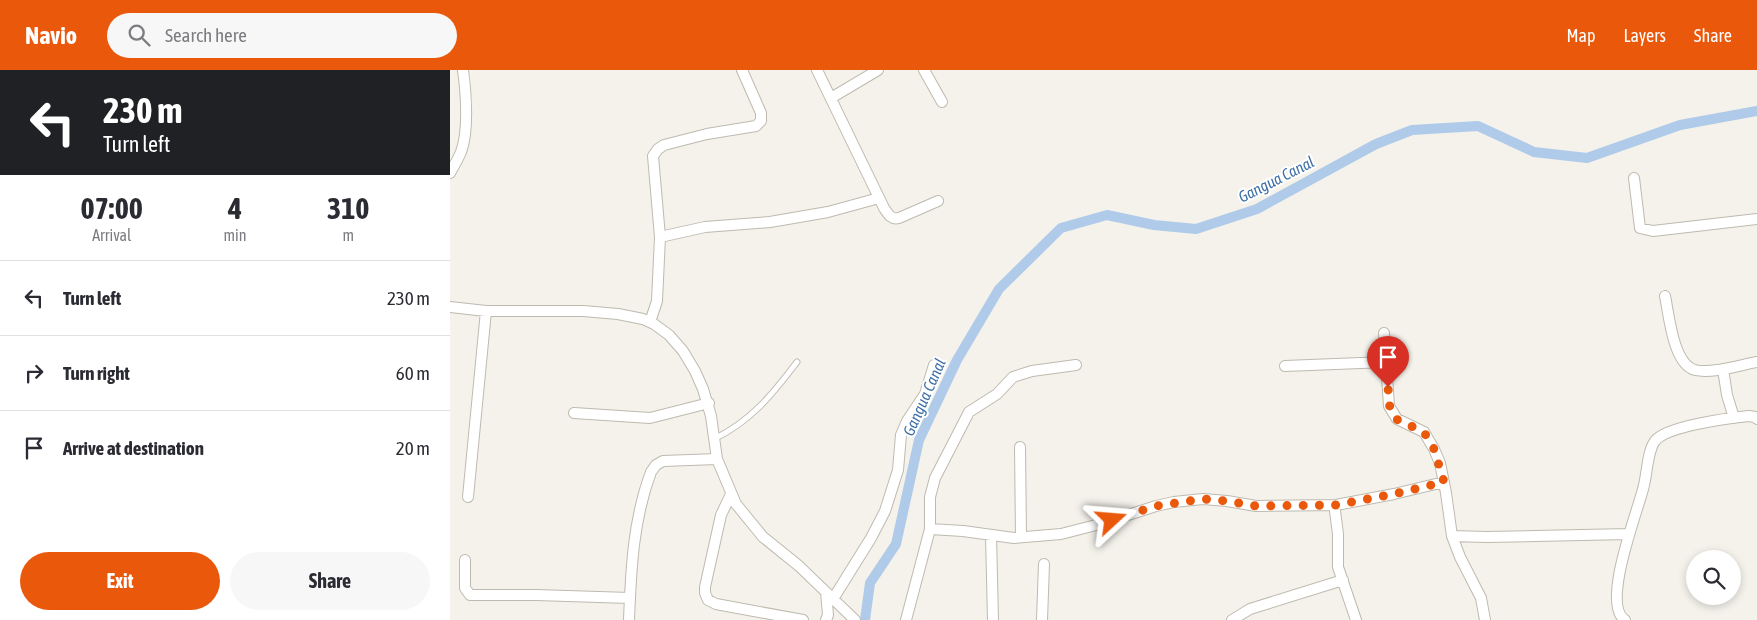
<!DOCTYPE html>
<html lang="en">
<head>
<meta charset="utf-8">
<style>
	body { margin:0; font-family:"Asap Condensed",sans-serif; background:#f7f7f7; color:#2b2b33; height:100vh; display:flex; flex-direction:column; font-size:19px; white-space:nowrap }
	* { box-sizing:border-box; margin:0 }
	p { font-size:16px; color:#7c7c81 }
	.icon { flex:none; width:28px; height:28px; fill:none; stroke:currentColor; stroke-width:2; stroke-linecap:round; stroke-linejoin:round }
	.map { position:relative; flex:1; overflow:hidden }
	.drawer { display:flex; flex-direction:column; background:#fff; width:450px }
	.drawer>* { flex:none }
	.top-card { background:#202124; color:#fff; overflow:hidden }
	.fabs { position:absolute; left:1236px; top:480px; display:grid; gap:10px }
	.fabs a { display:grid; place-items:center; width:55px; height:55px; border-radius:50%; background:#fff; box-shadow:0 2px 8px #0003; font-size:25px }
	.pin { position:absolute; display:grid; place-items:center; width:42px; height:42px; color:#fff; margin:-51px -21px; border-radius:50% 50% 50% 0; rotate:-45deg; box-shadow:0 0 5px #0007 }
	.pin .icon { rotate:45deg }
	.me { position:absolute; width:55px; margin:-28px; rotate:71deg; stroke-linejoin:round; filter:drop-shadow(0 0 4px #0008) }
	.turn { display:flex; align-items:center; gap:18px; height:105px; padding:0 20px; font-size:22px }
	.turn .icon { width:65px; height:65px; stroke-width:2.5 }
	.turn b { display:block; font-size:35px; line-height:42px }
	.eta { display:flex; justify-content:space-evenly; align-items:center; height:85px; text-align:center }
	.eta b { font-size:30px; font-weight:700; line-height:35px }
	.primary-button { display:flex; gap:10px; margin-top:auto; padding:10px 20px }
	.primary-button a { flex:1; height:58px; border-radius:30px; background:#ea580c; color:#fff; font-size:20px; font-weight:700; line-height:58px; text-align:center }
	.primary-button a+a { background:#f7f7f7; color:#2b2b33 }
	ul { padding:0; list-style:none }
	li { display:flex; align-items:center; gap:15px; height:75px; padding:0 20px; border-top:1px solid #e1e1e2 }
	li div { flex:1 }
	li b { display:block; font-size:19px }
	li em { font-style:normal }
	header { display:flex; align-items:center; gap:30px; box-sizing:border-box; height:70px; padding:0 25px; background:#ea580c; color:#fff }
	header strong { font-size:24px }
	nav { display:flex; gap:28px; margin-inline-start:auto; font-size:18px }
	.search { width:350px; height:45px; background:#f7f7f7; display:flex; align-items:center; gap:12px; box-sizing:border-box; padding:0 18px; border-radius:28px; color:#7c7c81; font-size:19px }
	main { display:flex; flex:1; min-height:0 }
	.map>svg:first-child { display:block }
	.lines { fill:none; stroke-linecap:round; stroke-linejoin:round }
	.canal { stroke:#afcbe9; stroke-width:10 }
	.service-casing { stroke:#bebaaf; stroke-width:7 }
	.minor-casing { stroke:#bebaaf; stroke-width:12 }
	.service { stroke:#fff; stroke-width:5 }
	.minor { stroke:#fff; stroke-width:10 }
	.route { stroke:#ea580c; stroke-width:9; stroke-dasharray:0 16.2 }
	.labels { text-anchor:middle; stroke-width:4; stroke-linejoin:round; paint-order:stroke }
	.water-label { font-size:16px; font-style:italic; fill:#3f70a7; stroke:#fff }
</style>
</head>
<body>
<header>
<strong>Navio</strong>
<div class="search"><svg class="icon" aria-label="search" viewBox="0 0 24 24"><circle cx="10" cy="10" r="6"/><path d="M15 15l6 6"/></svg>Search here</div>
<nav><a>Map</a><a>Layers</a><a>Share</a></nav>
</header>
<main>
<section class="drawer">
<div class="top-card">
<div class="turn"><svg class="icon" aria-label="left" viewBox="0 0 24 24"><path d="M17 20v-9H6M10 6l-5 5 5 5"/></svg><div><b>230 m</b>Turn left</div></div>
</div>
<div class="eta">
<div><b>07:00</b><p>Arrival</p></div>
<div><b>4</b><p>min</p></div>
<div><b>310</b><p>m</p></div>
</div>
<ul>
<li><svg class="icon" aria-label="left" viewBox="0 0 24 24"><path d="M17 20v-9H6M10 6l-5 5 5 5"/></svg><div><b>Turn left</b></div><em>230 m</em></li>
<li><svg class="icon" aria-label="right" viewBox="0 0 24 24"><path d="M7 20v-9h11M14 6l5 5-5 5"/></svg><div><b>Turn right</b></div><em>60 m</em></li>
<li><svg class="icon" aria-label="arrive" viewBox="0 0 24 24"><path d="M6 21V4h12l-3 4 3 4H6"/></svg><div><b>Arrive at destination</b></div><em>20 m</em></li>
</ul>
<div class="primary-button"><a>Exit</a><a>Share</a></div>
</section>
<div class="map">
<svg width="1307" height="550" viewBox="0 0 1307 550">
	<rect width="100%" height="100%" fill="#f4f2eb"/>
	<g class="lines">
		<path class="canal" d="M415 550 420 513 446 474 469 370 507 290 549 219 611 158 657 145 704 155 746 159 807 139 926 74 962 60 1028 56 1084 82 1137 88 1230 55 1307 41"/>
		<defs>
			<path id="service" d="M264 369C301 351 322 325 347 292"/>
			<path id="minor" d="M367 0 434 138C438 144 441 150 449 148L488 131
				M474 0 492 32
				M381 28 428 0
				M0 103C4 96 8 89 11 82 19 61 16 22 13 0
				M1184 108 1190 158 1203 161 1307 149
				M210 167 255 157 320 152 378 142 429 128
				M1215 226C1219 245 1223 294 1245 300 1262 304 1290 295 1307 292
				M0 237 36 241H133L168 244 193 249 204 254 219 265 233 281 245 301 253 319 261 346 267 389 286 434 313 467 349 496 405 550
				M200 252 207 231 210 167 203 86 208 79 214 75 257 64 306 56 311 51V43L292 0
				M934 263 939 336 947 349 974 362 984 379 990 393 996 423 1002 466 1010 487 1031 528 1035 550
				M835 296 936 292
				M1273 299 1277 325 1284 348
				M124 343 200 348 259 333
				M570 377 571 467
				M281 424 271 445 255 517V523L258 530 266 534 353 550
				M18 427 36 241
				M886 435 885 441 888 464V497L906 550
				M480 459 513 461 564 468 611 464 650 454 706 436 724 432 753 429 777 431 806 436 886 435 944 424 994 412
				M541 465 543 550
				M1002 466 1037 467 1179 464
				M15 490V518L20 525H86L180 528
				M383 529 421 468 435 441 448 400 451 365 457 351 475 324 484 295
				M179 550C181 499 183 450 201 402L206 395 213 391 267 389
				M376 550 378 545 376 522
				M456 550 480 459V427L485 408 519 342 547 324 563 307 582 301 626 295
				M592 550 594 494
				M782 550 800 539 893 510
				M1175 550C1151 535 1187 443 1193 419 1197 407 1197 381 1205 371 1216 356 1280 348 1299 346L1305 347 1307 349"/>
		</defs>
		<use href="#service" class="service-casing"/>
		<use href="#minor" class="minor-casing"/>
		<use href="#service" class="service"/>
		<use href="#minor" class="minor"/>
	</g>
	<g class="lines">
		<path class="route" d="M662 450 706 436 753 429 777 431 806 436 886 435 944 424 994 412 984 379 974 362 946 349C938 340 939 329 938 317"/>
	</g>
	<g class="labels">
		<g class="water-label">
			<text transform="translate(826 109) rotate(-27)" y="6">Gangua Canal</text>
			<text transform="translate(474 327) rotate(-66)" y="6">Gangua Canal</text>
		</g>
	</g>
</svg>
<div class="fabs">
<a><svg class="icon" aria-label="search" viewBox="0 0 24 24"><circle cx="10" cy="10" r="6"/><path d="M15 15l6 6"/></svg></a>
</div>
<div class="pin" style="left:938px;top:317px;background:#d93025"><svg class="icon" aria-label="arrive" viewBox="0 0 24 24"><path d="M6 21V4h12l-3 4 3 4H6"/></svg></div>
<svg class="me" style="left:662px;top:450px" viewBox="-20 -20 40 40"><path d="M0-17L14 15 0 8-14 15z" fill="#ea580c" stroke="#fff" stroke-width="4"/></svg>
</div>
</main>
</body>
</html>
